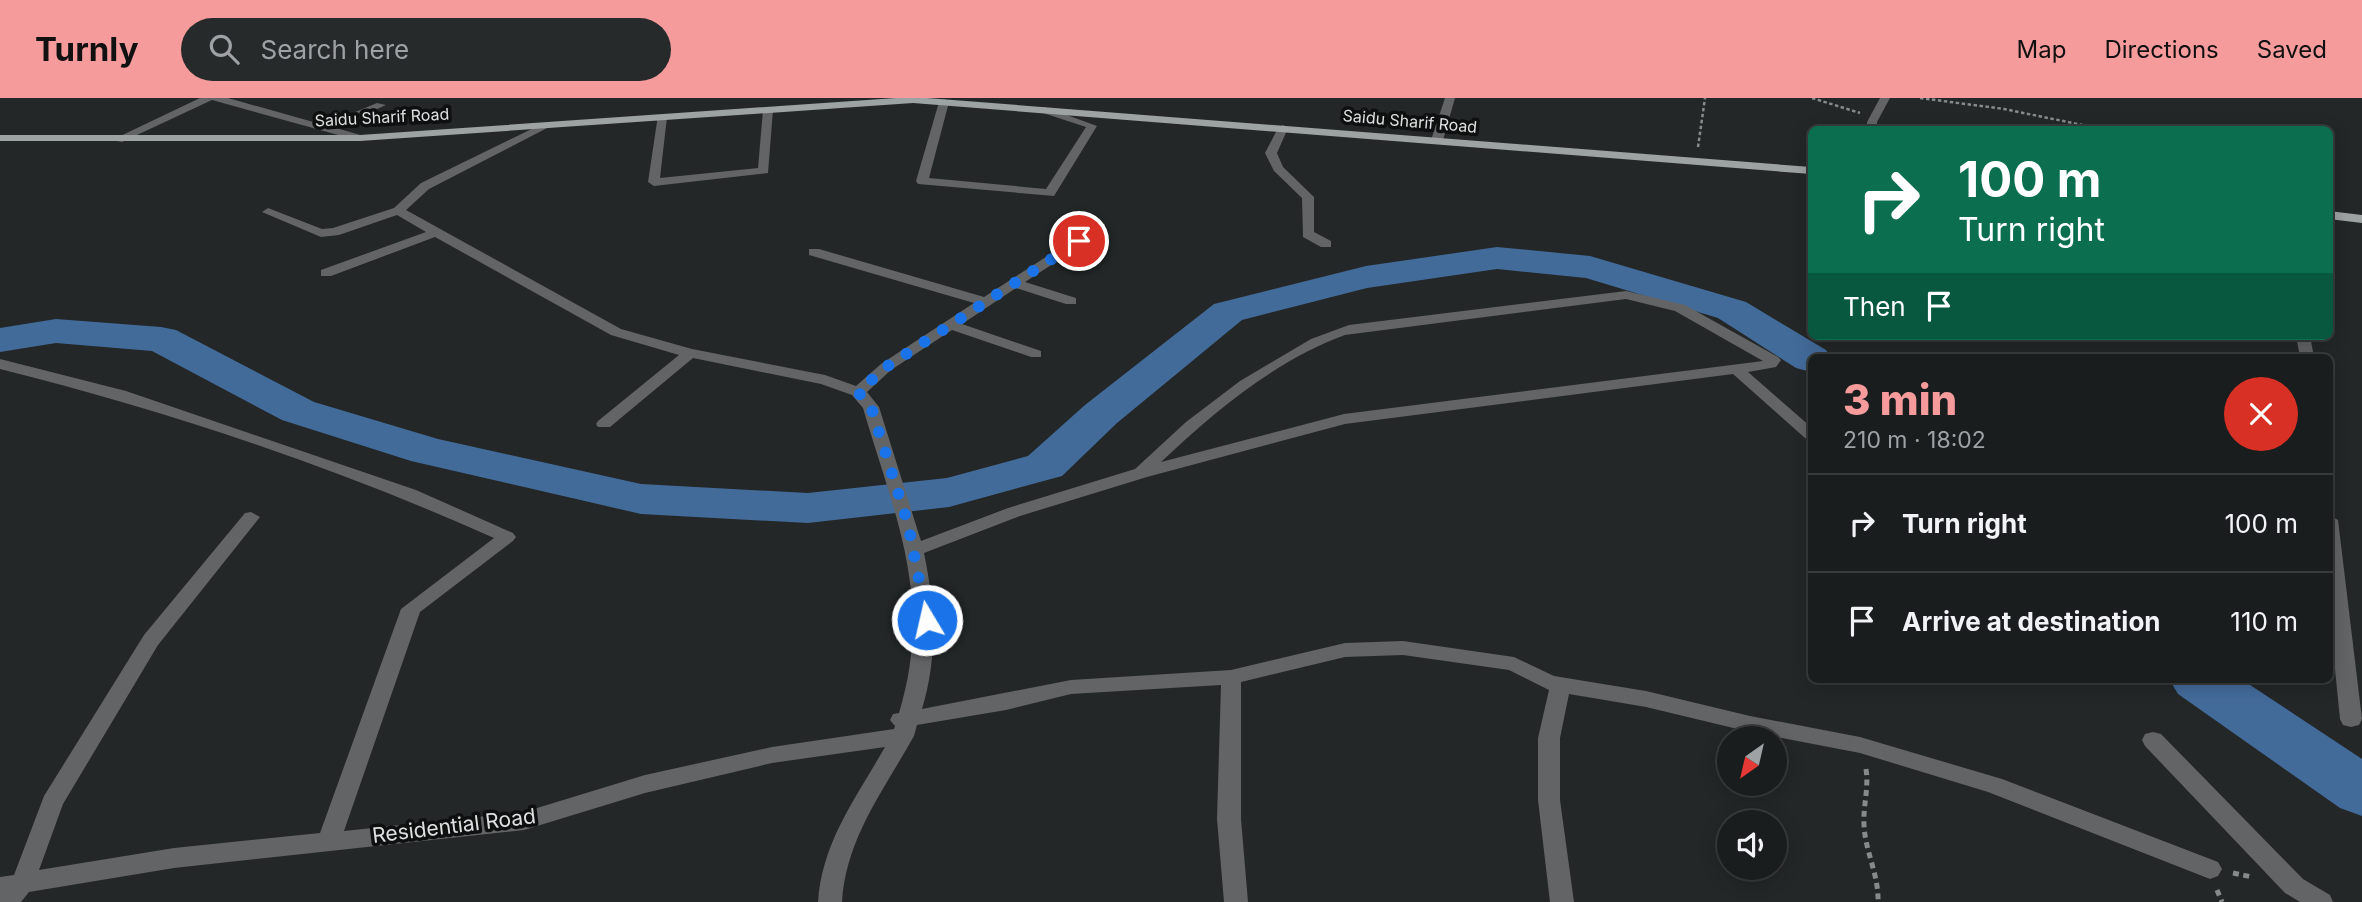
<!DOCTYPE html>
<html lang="en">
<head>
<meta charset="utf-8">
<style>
	body { margin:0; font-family:Inter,sans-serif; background:#272a2a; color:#f1f3f6; height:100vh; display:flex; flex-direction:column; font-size:26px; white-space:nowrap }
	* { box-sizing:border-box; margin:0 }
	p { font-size:23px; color:#9fa2a4 }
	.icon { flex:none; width:38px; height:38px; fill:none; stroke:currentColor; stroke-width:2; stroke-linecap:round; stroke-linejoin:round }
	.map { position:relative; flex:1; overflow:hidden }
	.side { position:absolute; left:1808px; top:256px; width:525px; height:329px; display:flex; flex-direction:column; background:#1a1d1d; border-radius:10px; box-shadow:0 4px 18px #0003,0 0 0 2px #383b3b }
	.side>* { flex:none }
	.banner { position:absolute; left:1808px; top:28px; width:525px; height:214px; border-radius:10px; box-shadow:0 4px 18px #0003,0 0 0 2px #383b3b; background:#0b6e4f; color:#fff; overflow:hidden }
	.needle { width:46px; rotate:214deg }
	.buttons { position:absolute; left:1717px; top:628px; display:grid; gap:14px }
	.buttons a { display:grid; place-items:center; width:70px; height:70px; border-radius:50%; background:#1a1d1d; box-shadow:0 4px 18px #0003,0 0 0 2px #383b3b; font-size:35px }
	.pin { position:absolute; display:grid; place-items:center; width:60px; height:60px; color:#fff; margin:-30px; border:4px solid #fff; border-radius:50%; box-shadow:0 2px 7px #0007 }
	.me { position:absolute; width:77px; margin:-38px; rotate:351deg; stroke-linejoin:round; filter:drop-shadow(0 0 5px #0008) }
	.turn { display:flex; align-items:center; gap:24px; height:147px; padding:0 35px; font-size:32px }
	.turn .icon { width:91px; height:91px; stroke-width:2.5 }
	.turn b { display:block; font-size:49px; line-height:60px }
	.then { display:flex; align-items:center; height:66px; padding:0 35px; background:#0003; gap:14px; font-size:26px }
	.round { display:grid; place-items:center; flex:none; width:74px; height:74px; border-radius:37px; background:#272a2a }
	.head { display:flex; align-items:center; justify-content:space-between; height:119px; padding:0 35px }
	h1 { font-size:42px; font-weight:800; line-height:52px; color:#f59b9c }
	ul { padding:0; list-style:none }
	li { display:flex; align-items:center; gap:21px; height:98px; padding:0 35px; border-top:2px solid #383b3b }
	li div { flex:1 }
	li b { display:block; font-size:26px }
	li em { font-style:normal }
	header { display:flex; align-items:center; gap:42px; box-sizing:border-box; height:98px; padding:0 35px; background:#f59b9c; color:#111 }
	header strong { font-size:33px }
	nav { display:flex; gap:38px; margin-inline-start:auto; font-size:24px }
	.search { width:490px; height:63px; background:#272a2a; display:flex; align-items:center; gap:18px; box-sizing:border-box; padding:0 24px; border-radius:38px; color:#9fa2a4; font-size:26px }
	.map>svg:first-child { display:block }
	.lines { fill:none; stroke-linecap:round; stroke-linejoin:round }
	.river { fill:#436b9a; fill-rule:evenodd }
	.path-far1 { stroke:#878a8a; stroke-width:2.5; stroke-dasharray:3.5 2.5; stroke-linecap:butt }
	.path { stroke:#878a8a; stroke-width:5; stroke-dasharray:6 4.5; stroke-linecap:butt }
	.minor { fill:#626465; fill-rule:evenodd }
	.primary { fill:#9da2a3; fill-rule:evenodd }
	.route { stroke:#1a73e8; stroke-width:12; stroke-dasharray:0 21.6 }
	.labels { text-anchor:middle; stroke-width:7; stroke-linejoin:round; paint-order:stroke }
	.far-street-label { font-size:16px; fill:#dde0e0; stroke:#0e1010 }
	.near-street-label { font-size:21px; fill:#dde0e0; stroke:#0e1010 }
</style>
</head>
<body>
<header>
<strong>Turnly</strong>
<div class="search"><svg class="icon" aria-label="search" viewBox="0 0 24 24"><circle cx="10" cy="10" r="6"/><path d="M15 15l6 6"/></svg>Search here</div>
<nav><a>Map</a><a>Directions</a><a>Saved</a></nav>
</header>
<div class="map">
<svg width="2362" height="804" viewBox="0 0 2362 804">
	<rect width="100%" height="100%" fill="#232727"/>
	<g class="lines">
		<path class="river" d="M1497 149 1590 158 1746 204 1826 252 1831 259H1811V274L1796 270 1718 220 1586 180 1497 171 1367 190 1242 222 1117 325 1062 378 949 409 808 425 641 416 411 363 282 322 152 253 56 245 0 254V230L56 221 161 229 176 232 314 304 438 341 641 386 808 395 947 380 1028 358 1085 307 1214 206 1366 168Z
			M2169 581H2241L2362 661V718L2340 710 2178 596Z"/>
		<path class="path-far1" d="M1812 0 1860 15
			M1920 0 2004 11 2107 32
			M1698 49 1705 0"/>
		<path class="path" d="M1866 671C1869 691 1863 707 1864 727 1865 753 1879 777 1878 804
			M2233 775 2252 779
			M2217 792 2222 804"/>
		<path class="minor" d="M200 0H228L324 27 377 5 386 7 336 30 364 38 366 40 360 43 212 2 122 44 112 42Z
			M1445 0H1455L1443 42 1437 45 1431 42Z
			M1880 0H1890L1877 24V32H1867V24Z
			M944 1 949 4 929 80 1046 91 1086 29 1037 13V9H1045L1097 28 1054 98 918 86 916 83 939 4Z
			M768 9 773 12 768 75 654 88 648 84 658 17 667 19 660 80 758 70 763 12Z
			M544 25 553 27 429 91 406 112 621 231 692 251 825 277 856 288 881 266 974 205 809 157V151H819L984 199 1097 126H1105V132L1025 184 1076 200V206H1066L1016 190 962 226 1041 253V259H1031L952 232 891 272 867 294 879 309 921 443 1008 410 1135 371 1186 324 1240 283 1311 241 1349 227 1626 193 1685 207 1778 259 1781 262 1776 269 1748 274 1811 329V342L1805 340 1733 276 1345 326 1147 379 1020 418 924 455C935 508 938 558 922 611L1071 582 1231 572 1345 545 1403 543 1514 559 1554 578 1646 593 1750 618 1860 639 2002 681 2218 764 2222 771 2218 778 2210 781 1988 694 1860 655 1750 634 1646 609 1569 596 1560 640V702L1574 804H1550L1538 702V640L1549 592 1509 572 1403 557 1345 559 1241 584V721L1248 804H1224L1217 721 1221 587 1071 596 1006 612 917 627 914 638C884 692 846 740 842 804H818C822 744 856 700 885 649L772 665 645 695 524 732 174 770 29 794 21 804H0V779L14 777 44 698 144 537 245 415 251 414 260 419 158 547 63 706 39 772 174 750 320 735 401 511 494 440C335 369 168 313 0 271V261L126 293 416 392 513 435 516 439 513 443 420 514 344 733 524 714 645 677 772 649 894 631 895 628 890 622 893 616 899 615C934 500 895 419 863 310L852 297 821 286 693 260 610 329H598L596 326 598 323 679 257 611 237 435 139 331 178H321V172L426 134 397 117 339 137 321 139 262 114 268 110 322 131 333 130 394 110 421 85ZM1626 201 1675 213 1763 263 1344 316 1161 364C1214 314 1276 262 1345 237Z
			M1283 27 1288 30 1277 55 1283 69 1314 99V134L1331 143V149H1321L1303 139 1302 100 1274 73 1265 55 1278 30Z
			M2296 238H2310L2314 259H2300Z
			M2329 417 2338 422 2362 621 2359 627 2351 629 2343 627 2340 621 2329 512Z
			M2153 634 2161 636 2303 781 2330 797 2333 804H2300L2285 795 2145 648 2142 642 2145 636Z"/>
		<path class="primary" d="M896 0H927L1811 69V76L913 5 360 43H0V37H360Z
			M2329 113 2362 117V125L2329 121Z"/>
	</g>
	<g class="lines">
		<path class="route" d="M927 522 908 426 871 309 858 294 886 269 1079 143"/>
	</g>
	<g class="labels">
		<g class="far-street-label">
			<text transform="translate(382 19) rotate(-3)" y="6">Saidu Sharif Road</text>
			<text transform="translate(1410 23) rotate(5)" y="6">Saidu Sharif Road</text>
		</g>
		<g class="near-street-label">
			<text transform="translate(454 728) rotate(-7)" y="7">Residential Road</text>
		</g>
	</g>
</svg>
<div class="buttons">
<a><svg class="needle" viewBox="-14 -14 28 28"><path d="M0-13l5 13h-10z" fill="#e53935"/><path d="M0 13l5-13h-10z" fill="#9fa2a4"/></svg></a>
<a><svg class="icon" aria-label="sound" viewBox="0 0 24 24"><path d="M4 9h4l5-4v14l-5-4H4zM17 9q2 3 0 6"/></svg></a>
</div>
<div class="pin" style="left:1079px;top:143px;background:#d93025"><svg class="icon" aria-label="arrive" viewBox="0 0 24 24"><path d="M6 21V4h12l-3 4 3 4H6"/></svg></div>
<svg class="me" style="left:927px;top:522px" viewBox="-20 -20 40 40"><circle r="17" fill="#1a73e8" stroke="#fff" stroke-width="3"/><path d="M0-11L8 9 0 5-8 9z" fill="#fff"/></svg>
<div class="banner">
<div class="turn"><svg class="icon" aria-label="right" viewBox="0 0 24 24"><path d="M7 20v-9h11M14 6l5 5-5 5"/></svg><div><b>100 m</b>Turn right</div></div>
<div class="then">Then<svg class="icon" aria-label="arrive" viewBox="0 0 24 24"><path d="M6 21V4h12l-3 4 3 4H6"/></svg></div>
</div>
<section class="side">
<div class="head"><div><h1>3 min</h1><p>210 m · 18:02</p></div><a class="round" style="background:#d93025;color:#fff"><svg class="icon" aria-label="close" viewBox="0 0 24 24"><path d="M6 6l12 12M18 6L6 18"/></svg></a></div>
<ul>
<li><svg class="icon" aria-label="right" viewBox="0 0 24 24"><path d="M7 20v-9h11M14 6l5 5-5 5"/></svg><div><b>Turn right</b></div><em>100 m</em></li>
<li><svg class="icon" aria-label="arrive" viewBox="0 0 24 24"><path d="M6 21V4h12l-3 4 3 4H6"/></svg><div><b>Arrive at destination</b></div><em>110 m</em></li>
</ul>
</section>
</div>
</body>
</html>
